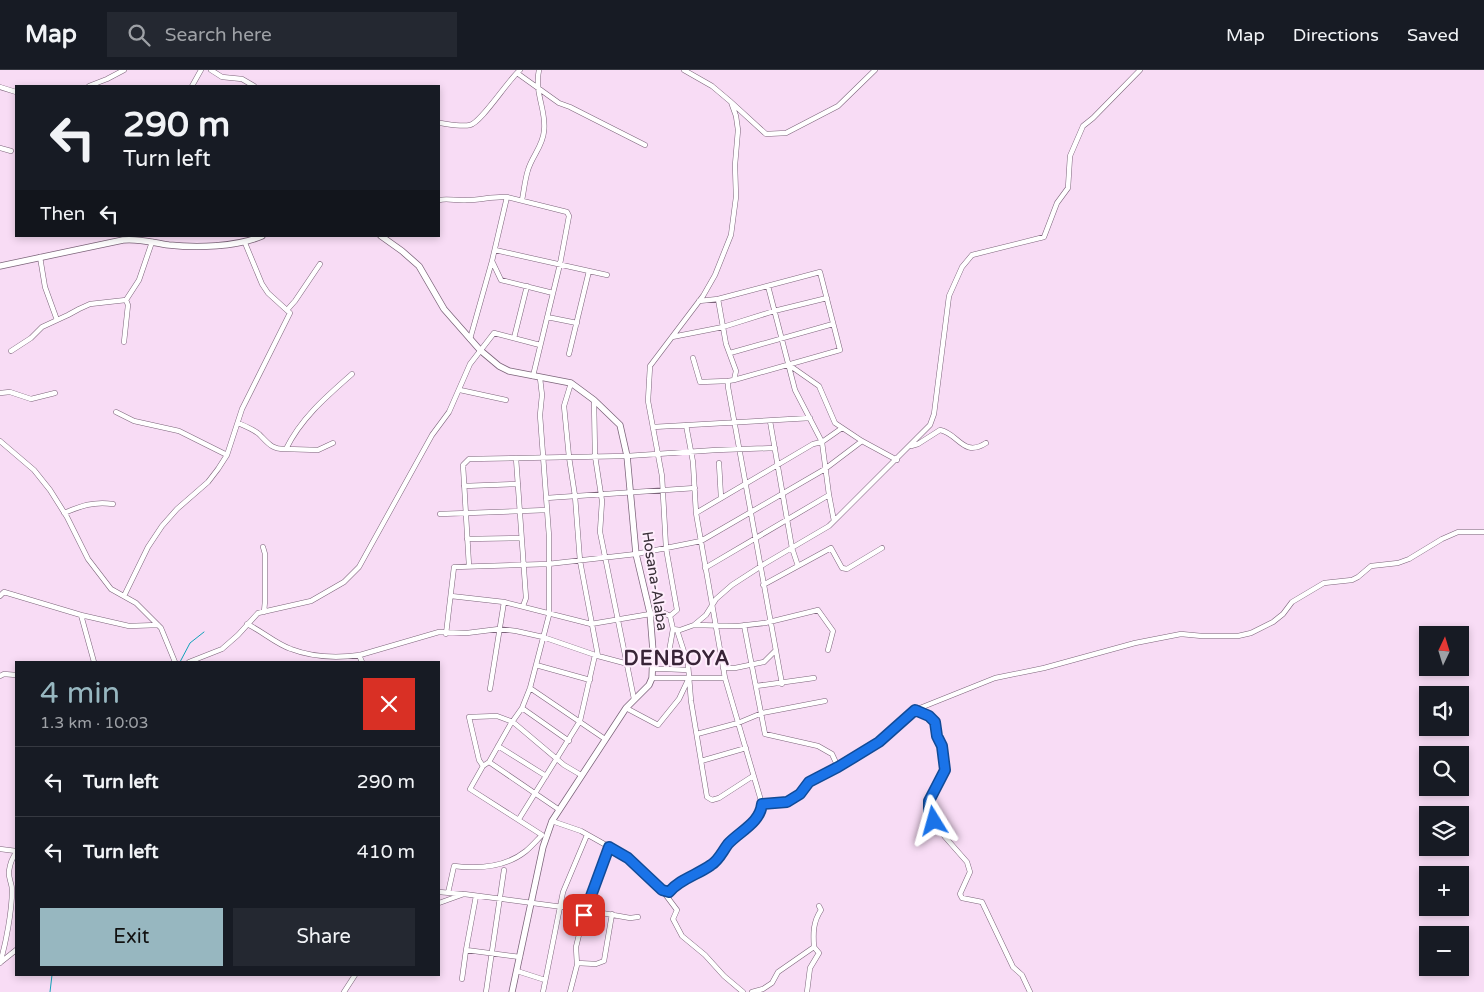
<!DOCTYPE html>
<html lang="en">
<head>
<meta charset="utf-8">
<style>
	body { margin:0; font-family:"Varela Round",sans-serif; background:#242831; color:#f1f3f6; height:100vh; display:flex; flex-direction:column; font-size:19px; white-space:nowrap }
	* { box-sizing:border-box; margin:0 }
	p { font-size:16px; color:#9ea1a6 }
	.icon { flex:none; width:28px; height:28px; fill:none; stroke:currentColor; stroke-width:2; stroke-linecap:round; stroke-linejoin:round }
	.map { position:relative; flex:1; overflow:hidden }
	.side { position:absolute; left:15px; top:591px; width:425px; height:315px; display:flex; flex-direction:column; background:#171b24; border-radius:0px; box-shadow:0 2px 8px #0003 }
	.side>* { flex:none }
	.banner { position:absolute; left:15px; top:15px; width:425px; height:152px; border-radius:0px; box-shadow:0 2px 8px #0003; background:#171b24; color:#f1f3f6; overflow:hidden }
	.needle { width:32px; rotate:4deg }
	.controls { position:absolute; left:1419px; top:556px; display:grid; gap:10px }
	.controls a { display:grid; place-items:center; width:50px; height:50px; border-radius:0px; background:#171b24; box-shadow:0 2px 8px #0003; font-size:25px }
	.pin { position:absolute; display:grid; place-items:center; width:42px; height:42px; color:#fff; margin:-21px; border-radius:10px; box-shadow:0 2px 8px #0006 }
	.me { position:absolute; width:55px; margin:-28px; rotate:352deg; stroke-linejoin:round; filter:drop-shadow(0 0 4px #0008) }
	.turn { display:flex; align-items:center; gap:18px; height:105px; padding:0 25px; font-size:22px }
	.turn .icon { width:65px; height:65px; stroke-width:2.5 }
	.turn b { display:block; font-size:35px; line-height:42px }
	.then { display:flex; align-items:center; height:48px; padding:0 25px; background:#0003; gap:10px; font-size:19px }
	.round { display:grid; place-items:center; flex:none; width:52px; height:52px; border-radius:0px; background:#242831 }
	.summary { display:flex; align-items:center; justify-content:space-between; height:85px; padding:0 25px }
	h1 { font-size:30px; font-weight:600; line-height:38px; color:#97b7c0 }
	.button { display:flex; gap:10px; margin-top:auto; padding:10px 25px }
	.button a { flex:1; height:58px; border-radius:0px; background:#97b7c0; color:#111; font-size:20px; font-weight:600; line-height:58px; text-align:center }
	.button a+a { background:#242831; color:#f1f3f6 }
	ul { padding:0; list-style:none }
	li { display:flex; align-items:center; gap:15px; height:70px; padding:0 25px; border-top:1px solid #363941 }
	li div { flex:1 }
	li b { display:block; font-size:19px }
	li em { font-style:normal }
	header { display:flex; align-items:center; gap:30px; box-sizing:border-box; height:70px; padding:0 25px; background:#171b24; border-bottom:1px solid #363941 }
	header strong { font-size:24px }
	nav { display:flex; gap:28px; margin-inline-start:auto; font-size:18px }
	.search { width:350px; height:45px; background:#242831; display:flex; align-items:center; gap:12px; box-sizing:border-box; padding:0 18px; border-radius:0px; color:#9ea1a6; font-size:19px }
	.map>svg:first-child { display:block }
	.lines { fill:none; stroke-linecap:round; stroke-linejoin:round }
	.stream { stroke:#12a3ba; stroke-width:1 }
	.minor-casing { stroke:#7c647a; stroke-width:5.5 }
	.major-casing { stroke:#7c647a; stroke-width:7 }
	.minor { stroke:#fff; stroke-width:4.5 }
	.major { stroke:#fff; stroke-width:5.5 }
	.route-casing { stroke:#114b97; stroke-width:12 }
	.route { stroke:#1a73e8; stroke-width:9 }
	.labels { text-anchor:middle; stroke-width:4; stroke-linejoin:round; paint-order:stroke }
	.street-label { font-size:15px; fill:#382e37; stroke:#feeefc }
	.district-label { font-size:20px; font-weight:bold; letter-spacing:1px; fill:#382437; stroke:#feeefc }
</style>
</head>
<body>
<header>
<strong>Map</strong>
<div class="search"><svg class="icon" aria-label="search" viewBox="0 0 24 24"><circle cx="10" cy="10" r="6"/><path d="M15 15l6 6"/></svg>Search here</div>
<nav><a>Map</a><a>Directions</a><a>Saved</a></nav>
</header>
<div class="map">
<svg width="1484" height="922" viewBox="0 0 1484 922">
	<rect width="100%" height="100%" fill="#f8dcf5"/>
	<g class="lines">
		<path class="stream" d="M180 592 190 573 204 562
			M50 922 52 905"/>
		<defs>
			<path id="minor" d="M211 0 222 7 242 9 254 16
				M517 3 559 33 570 37 645 75
				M89 16 107 9 124 0
				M192 16 201 0
				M0 17 16 22
				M732 33 766 64 786 63 838 36 875 0
				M439 53C448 54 461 57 470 55 481 53 508 10 520 0
				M0 78 11 81
				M439 130C448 128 457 131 467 130 481 130 493 126 507 127
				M522 130C524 120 525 109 528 100 532 86 543 76 544 61 547 42 534 23 539 0
				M495 180 607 205
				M40 187 45 217 57 250
				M492 191 501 210 553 223
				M768 216 795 320 822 372 829 425 834 451
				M718 229 726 274 736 301 734 310 728 311V317L782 614
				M126 230 139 210 152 172
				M699 231 718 229 820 202 840 280 734 310
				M287 240 295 231 320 194
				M547 247 577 253
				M672 267 723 257 774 241 827 228
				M514 268 527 216
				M470 269 492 191 507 127 567 142 569 146 560 194 533 306
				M11 281 31 268 42 257 68 245 79 239 90 234 126 230 128 235 124 272
				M730 283 833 254
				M569 284 589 201
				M693 288 700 312 728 311
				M789 295 819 316 835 353 862 371 897 390
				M540 308 542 325 540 345 549 466V545L530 618 522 638 510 655 489 692 483 696 470 719 542 765
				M571 313 564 336 569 387 575 426 580 491 598 586
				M460 320 506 330
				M0 323 10 322 31 329 55 323
				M594 330 595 386 602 431 600 462 634 629
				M116 342 134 351 179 361 227 385
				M770 351 792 478 798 496
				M238 353C245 356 253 359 259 364 268 373 272 380 286 379 301 348 327 326 352 304
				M686 355 693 392 696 443 725 608
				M653 357 810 348
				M0 371 34 400 50 420 67 447 88 489 111 519 136 533 161 558 175 592
				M911 376 918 374 940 360C958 363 963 388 986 373
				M286 379 318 380 333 373
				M516 388 526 528 523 536
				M719 393 721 428
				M464 416 518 414
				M546 428 695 418
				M64 443C81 436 94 431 113 434
				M696 443 813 374 822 372 842 358
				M440 444 547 440
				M467 469 521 468
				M263 477 265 484V531L264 542
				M469 496 463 395 469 389 627 386 716 380 775 378
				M705 498 829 425
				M763 515 831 478 842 498 847 499 882 478
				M0 526 4 522 81 545 94 592
				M124 526 148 477 162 456 177 439 208 412 218 399 227 385 242 339 290 243 268 223 262 214 245 173
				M451 526 504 532 591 554 662 542 670 546 673 559 680 560 694 555 706 545 716 529 732 515 766 493 829 456 930 355 934 344 949 226 962 197 972 185 1044 167 1057 133 1068 118 1070 86 1083 56 1093 48 1140 0
				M81 545 129 556 158 555
				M670 546 677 540 666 478 662 406 648 331 650 296 703 226 715 205 731 165 736 127 735 95 738 60 736 46 731 32 712 16 684 0
				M247 554C262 561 276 574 291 579 312 587 338 588 360 585L439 562 467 563 499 559 516 561 543 567 598 586 628 594
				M694 555 738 556 765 553 818 540 833 561 828 580
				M744 555 765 664 818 676 832 684 838 697
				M677 560 688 594 691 631 707 727 712 730 719 728 753 706
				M446 564 454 497 548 494 636 484 701 471 825 399 862 371
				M359 585 362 592
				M189 592 222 579 238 565 258 543 311 531 344 512 359 497 432 365 449 342 470 294 494 263 540 275
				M536 595 590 610
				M723 598H735L764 592 776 580
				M653 599H666L673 559
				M666 599 688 600
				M0 606 4 604 16 605
				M652 608H725L762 734 787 732 799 724 809 711 838 697 879 672 915 640 929 646 935 652 937 666 942 676 945 700 929 731V743L945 767 967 792 970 802 960 824 962 828 982 832 1013 897 1022 905 1030 922
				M756 616 814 608
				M530 618 605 669
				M490 619 504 532
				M522 638 569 671
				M626 638 658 655 679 629 688 610
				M915 640 995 608 1044 598 1135 573 1181 564 1202 566H1238L1251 563 1273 552 1283 544 1292 532 1324 513 1352 510 1358 507 1371 496 1398 493 1409 489 1442 469 1458 462H1484
				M697 664 738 653 762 643 825 631
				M498 676 546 706
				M701 691 746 678
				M489 692 558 739
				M483 696 479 690 469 647 497 646 513 652 564 695 581 705
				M519 749 580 651 595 585
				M552 751 581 761 622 784 662 820 669 822C680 809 697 805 711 795 719 790 722 782 728 774 740 761 760 753 762 734
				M0 779 16 781
				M662 820 677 840 673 849 682 866 705 885 724 906 743 922
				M439 822 462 824
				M448 823 454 796C478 799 506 797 526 781 532 776 537 770 542 765
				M476 826 466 880 520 887
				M439 833 464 824 585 840 630 848 638 847
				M1 892 16 880
				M0 893C6 873 12 841 12 820 12 813 8 808 9 801 10 794 12 788 16 783
				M577 893 596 894 604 891 612 844
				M517 901 545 910
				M462 909 466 880
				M344 922 355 905
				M486 922 504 800
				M543 922 563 822 587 765
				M570 922 577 895 576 877 585 840 609 777
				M752 922 763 919 772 913 778 902 814 877C813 863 813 852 821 840L819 836
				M807 922 810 898 819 883 814 877"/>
			<path id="major" d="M381 166 402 181 419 196 444 239 480 280 499 296 509 301 571 313 594 330 620 355 627 386 636 484 650 543 653 581 652 608 649 615 626 638 552 751 543 777 512 922
				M0 196 123 170C138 168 154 173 169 175 197 178 236 177 262 166"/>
		</defs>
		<use href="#minor" class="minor-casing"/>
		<use href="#major" class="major-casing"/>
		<use href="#minor" class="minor"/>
		<use href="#major" class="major"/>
	</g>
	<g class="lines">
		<defs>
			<path id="route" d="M584 845 609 777 628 788 662 820 669 822C680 809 697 805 711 795 719 790 722 782 728 774 740 761 760 753 762 734L787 732 800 724 809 712 838 697 879 672 915 640 929 646 935 652 937 666 942 676 945 700 929 731V743L934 751"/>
		</defs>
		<use href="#route" class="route-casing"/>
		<use href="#route" class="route"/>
	</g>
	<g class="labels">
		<g class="street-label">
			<text transform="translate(655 511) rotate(81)" y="5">Hosana-Alaba</text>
		</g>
		<g class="district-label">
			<text x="677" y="595">DENBOYA</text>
		</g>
	</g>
</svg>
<div class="controls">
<a><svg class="needle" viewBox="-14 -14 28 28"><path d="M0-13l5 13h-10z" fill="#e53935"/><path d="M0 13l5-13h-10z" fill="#9ea1a6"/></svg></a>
<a><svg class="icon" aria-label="sound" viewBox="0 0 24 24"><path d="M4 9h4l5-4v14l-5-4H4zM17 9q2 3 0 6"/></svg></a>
<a><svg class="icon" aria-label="search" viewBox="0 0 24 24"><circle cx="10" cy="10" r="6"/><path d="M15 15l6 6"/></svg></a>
<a><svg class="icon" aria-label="layers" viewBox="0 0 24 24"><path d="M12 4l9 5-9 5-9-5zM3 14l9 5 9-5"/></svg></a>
<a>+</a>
<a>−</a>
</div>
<div class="pin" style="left:584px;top:845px;background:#d93025"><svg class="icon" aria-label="arrive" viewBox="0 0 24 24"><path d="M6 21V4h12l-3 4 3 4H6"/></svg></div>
<svg class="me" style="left:934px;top:751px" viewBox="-20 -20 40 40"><path d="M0-17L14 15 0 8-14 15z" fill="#1a73e8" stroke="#fff" stroke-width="4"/></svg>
<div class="banner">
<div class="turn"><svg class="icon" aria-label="left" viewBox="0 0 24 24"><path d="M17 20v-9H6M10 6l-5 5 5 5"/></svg><div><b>290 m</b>Turn left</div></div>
<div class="then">Then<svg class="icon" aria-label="left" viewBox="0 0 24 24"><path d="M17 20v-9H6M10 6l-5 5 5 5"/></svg></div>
</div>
<section class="side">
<div class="summary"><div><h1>4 min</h1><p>1.3 km · 10:03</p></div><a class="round" style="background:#d93025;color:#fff"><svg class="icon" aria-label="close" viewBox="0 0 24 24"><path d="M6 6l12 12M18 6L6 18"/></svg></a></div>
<ul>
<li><svg class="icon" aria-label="left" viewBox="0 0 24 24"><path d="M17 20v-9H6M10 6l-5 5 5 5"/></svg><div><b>Turn left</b></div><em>290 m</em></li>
<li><svg class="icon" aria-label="left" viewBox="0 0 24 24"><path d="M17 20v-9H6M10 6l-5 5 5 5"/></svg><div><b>Turn left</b></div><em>410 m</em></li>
</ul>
<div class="button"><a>Exit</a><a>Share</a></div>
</section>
</div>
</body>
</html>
